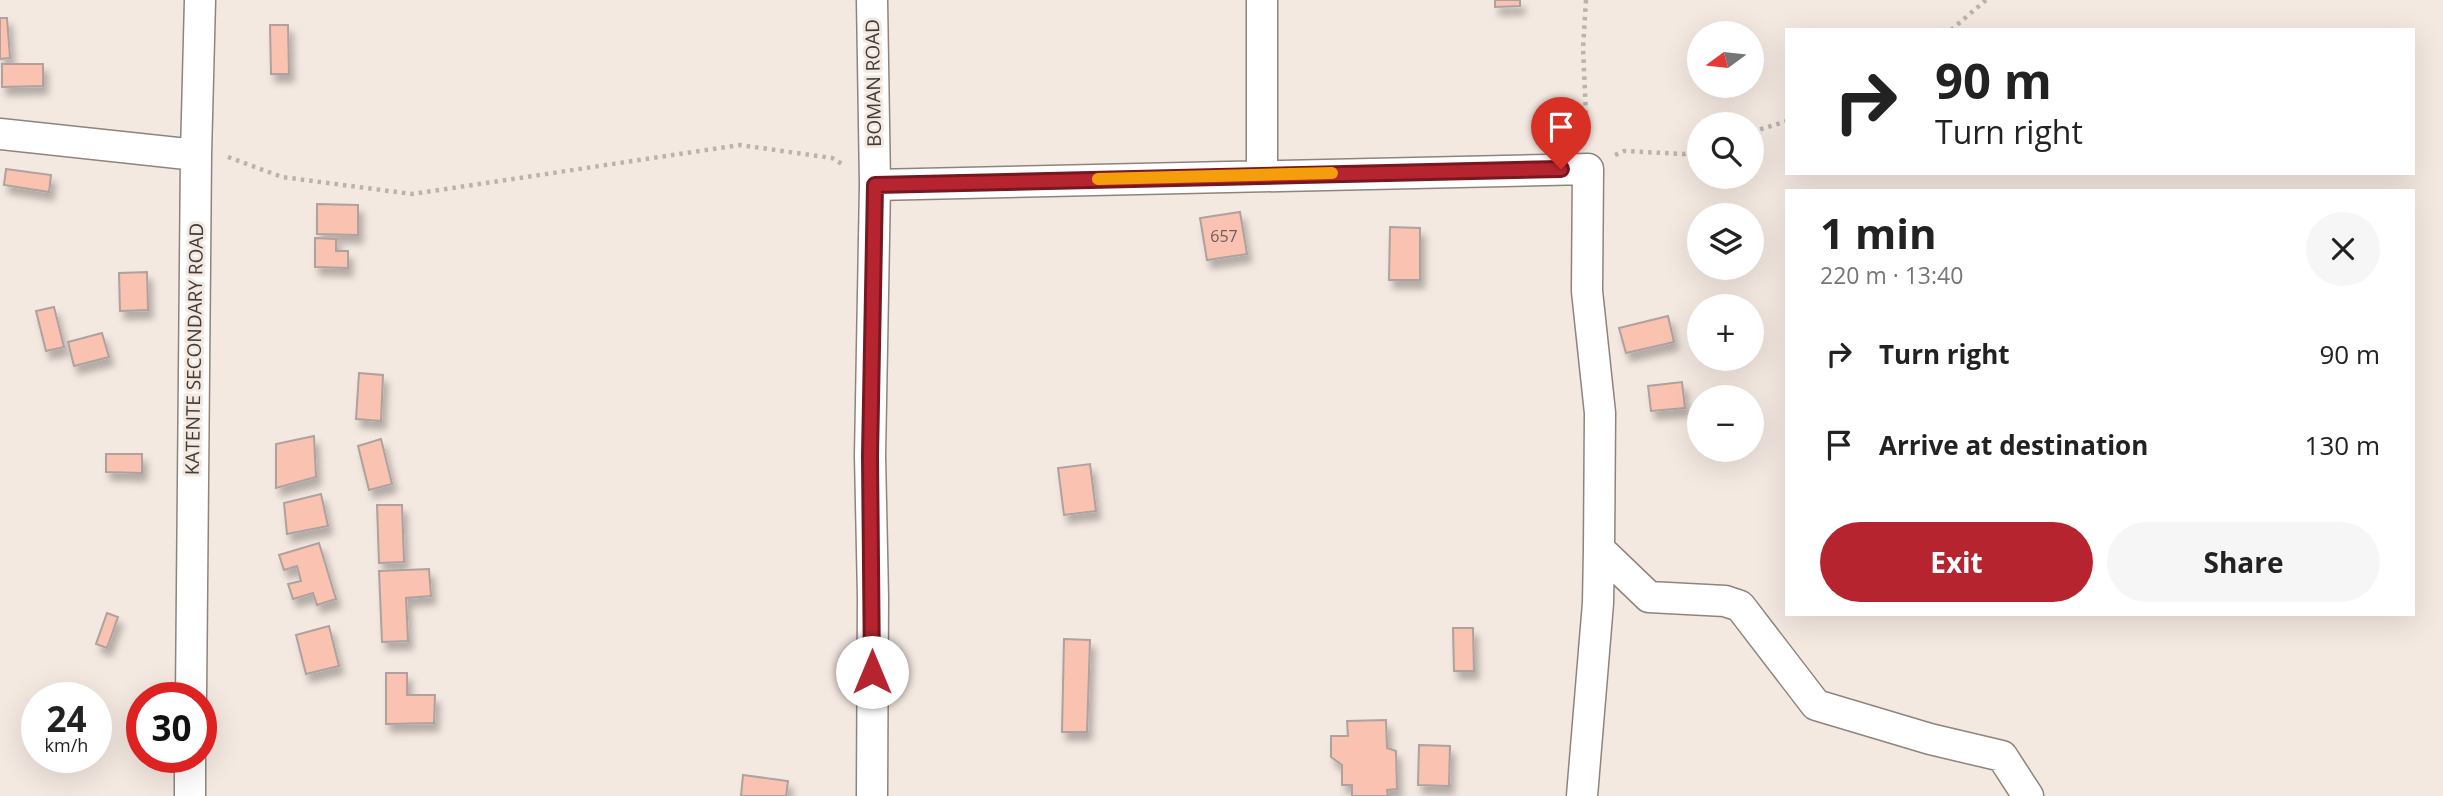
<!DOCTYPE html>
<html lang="en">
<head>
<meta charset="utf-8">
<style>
	body { margin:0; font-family:"Open Sans",sans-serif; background:#f6f6f6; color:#222; height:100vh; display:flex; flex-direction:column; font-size:26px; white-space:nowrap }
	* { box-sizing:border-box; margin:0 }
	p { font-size:23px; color:#767676 }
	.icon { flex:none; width:38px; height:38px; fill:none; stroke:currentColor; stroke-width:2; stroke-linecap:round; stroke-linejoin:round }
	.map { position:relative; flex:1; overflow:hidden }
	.sheet { position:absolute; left:1785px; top:189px; width:630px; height:427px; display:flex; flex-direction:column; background:#fff; border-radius:0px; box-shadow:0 7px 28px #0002 }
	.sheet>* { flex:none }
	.top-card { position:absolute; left:1785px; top:28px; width:630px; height:147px; border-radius:0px; box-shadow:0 7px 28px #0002; background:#fff; color:#222; overflow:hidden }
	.needle { width:46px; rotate:255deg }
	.tools { position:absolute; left:1687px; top:21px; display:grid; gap:14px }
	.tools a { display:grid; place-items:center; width:77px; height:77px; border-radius:50%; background:#fff; box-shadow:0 7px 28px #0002; font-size:35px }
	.speed { position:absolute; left:21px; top:682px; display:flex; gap:14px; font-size:35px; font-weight:700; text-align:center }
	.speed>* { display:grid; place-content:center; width:91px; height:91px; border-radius:50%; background:#fff; box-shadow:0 7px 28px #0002; line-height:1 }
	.speed small { font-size:18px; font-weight:400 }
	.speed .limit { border:10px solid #d22; background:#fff; color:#111 }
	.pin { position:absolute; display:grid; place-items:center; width:60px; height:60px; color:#fff; margin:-72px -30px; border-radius:50% 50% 50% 0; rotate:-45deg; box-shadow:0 0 7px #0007 }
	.pin .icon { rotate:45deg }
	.me { position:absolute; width:77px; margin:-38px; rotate:0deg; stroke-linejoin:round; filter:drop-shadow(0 0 5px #0008) }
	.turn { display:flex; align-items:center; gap:24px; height:147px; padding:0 35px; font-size:32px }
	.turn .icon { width:91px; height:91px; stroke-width:2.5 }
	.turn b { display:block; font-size:49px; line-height:60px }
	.round { display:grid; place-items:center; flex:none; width:74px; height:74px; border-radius:37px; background:#f6f6f6 }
	.headline { display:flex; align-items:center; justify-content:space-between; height:119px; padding:0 35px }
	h1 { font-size:42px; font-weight:700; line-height:52px }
	.primary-button { display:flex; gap:14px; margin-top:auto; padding:14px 35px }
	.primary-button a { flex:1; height:80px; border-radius:42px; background:#b6252f; color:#fff; font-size:28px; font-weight:700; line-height:80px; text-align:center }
	.primary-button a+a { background:#f6f6f6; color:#222 }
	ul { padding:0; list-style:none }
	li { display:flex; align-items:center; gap:21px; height:91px; padding:0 35px }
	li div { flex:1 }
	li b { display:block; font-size:26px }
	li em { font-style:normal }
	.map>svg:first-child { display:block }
	.building { fill:#fac2b1; stroke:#aea19e; stroke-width:2; filter:url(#shadow) }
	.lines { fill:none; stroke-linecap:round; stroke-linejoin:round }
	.minor-casing { stroke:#8e847d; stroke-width:33 }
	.path { stroke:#bab2ab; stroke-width:4.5; stroke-dasharray:3.5 5; stroke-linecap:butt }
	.minor { stroke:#fff; stroke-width:30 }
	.route-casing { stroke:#76181f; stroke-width:18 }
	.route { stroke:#b6252f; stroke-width:12 }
	.slow { stroke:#f59e0b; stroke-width:12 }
	.labels { text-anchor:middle; stroke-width:6; stroke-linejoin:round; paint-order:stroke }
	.number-label { font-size:16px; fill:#6e5e57 }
	.street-label { font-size:19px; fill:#403c39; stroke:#f4e9e1 }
</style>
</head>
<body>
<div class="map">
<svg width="2443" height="796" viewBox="0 0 2443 796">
	<defs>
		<filter id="shadow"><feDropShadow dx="4.5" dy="8" stdDeviation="3.5" flood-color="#0004"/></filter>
	</defs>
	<rect width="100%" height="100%" fill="#f4e9e1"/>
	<path class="building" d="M1495 0H1520V6L1495 7Z
		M0 18H7L10 58 0 59Z
		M270 25H288L289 74H271Z
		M2 64H43V86L2 87Z
		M6 169 51 175 49 192 4 185Z
		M317 204 358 205V235L317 234Z
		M1240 212 1247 254 1207 260 1200 218Z
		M1390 227 1420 228V280H1389Z
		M315 238 336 239V251H348V268L315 267Z
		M147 272 148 310 120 311 119 273Z
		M54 307 64 347 46 351 36 311Z
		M1668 316 1674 342 1626 353 1619 328Z
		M102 333 109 357 74 366 68 342Z
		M359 373 383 375 381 421 356 419Z
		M1682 382 1685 408 1651 411 1648 386Z
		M314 436 316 477 276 488V444Z
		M381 439 392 484 369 490 358 446Z
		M106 454H142V473L106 472Z
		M1090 464 1096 511 1064 515 1058 468Z
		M321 494 328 526 287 534 284 503Z
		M377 505H402L404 562 379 563Z
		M319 543 336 599 317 605 313 593 293 599 288 584 301 581 297 566 284 570 279 555Z
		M429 569 431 596 406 598 408 641 382 642 379 571Z
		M107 613 118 617 107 648 96 644Z
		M329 626 339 666 306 674 296 635Z
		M1453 628H1473L1474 671H1454Z
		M1064 639 1090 640 1087 732H1062Z
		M386 673H407V695H435L434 723 386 724Z
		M1386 720 1387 748 1396 751 1397 789 1387 790 1388 796H1352V785H1342V765L1331 757V736H1348L1347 721Z
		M1419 745 1450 746 1449 786 1418 785Z
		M743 775 788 781 786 796H741Z"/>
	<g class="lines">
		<defs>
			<path id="minor" d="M1262 0V175
				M0 134 196 155
				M875 185 1588 169 1587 291 1600 413 1599 549 1598 603 1582 796
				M1599 549 1649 597 1725 601 1740 606 1816 705 1930 739 2002 756 2028 796
				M191 698 196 155 200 0
				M190 796V758
				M872 796 873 597 870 456 875 185 872 0"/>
		</defs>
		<use href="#minor" class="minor-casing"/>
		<path class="path" d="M1586 0 1583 48 1587 137
			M1951 30 1986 0
			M1752 132 1787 121
			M1615 155 1624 151 1684 154 1699 149
			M228 157 282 177 412 194 740 145 832 158 842 164"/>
		<use href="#minor" class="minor"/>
	</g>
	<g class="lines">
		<defs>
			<path id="route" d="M872 672 870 456 875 185 1561 169"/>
		</defs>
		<use href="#route" class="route-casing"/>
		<use href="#route" class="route"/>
		<path class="slow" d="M1098 179 1332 173"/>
	</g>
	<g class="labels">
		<g class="number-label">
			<text x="1224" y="242">657</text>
		</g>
		<g class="street-label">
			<text transform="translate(873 83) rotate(-91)" y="7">BOMAN ROAD</text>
			<text transform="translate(194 349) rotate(-89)" y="7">KATENTE SECONDARY ROAD</text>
		</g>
	</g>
</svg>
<div class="tools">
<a><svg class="needle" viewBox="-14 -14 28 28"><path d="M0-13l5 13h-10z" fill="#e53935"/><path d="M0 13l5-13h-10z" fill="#767676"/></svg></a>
<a><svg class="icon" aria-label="search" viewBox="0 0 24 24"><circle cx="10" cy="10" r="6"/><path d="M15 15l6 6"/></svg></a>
<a><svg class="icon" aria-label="layers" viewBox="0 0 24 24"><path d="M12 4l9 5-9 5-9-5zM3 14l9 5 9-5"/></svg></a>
<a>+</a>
<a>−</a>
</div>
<div class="speed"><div>24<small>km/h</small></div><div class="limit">30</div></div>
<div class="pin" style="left:1561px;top:169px;background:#d93025"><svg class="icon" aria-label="arrive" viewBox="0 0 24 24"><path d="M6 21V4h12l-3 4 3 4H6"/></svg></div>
<svg class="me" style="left:872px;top:672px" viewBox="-20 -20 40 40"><circle r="19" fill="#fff"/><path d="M0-13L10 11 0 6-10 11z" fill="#b6252f"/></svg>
<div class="top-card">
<div class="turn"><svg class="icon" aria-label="right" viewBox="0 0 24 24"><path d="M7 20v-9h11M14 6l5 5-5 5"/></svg><div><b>90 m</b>Turn right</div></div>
</div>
<section class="sheet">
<div class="headline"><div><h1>1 min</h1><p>220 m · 13:40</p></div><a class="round"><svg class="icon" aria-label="close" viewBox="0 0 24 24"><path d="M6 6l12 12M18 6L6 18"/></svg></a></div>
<ul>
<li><svg class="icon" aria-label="right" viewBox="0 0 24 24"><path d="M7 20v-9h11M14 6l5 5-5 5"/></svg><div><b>Turn right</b></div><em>90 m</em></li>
<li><svg class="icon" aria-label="arrive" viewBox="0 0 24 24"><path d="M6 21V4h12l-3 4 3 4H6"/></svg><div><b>Arrive at destination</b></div><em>130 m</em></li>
</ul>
<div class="primary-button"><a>Exit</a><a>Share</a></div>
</section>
</div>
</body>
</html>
